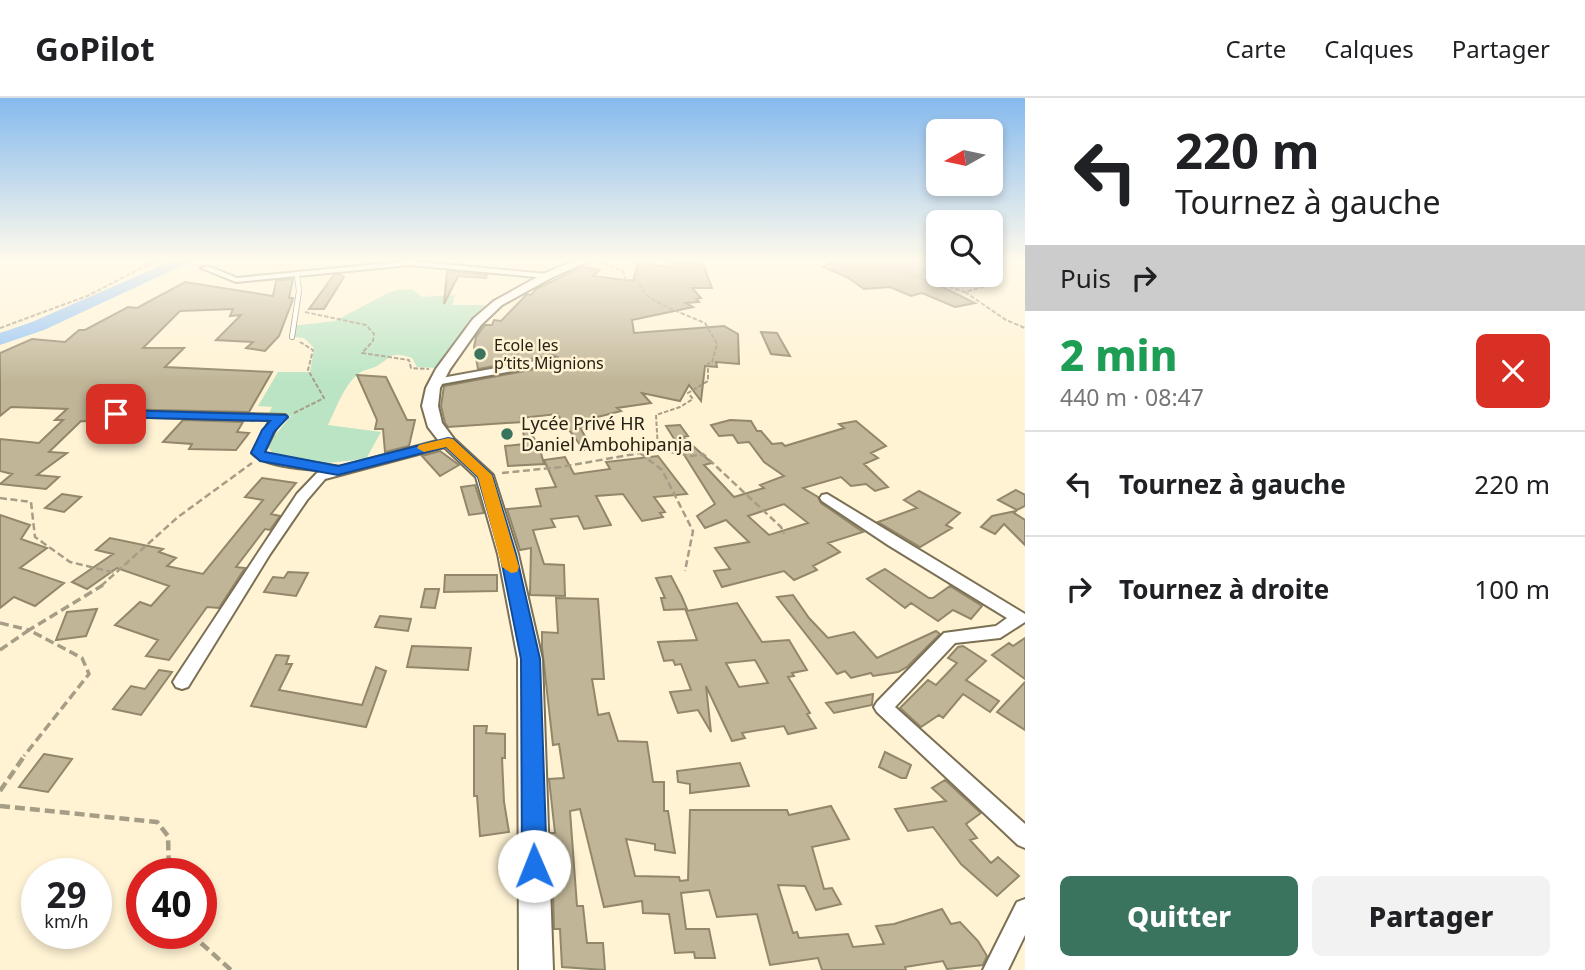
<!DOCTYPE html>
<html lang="fr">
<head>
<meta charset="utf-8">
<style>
	body { margin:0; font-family:"Noto Sans",sans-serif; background:#f2f2f2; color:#202124; height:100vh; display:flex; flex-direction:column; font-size:26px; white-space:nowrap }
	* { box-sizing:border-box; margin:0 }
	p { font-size:23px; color:#757577 }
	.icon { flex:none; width:38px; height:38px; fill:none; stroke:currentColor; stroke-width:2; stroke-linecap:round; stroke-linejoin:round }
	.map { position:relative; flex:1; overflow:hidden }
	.drawer { display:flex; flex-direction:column; background:#fff; width:560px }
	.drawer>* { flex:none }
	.banner { background:#fff; color:#202124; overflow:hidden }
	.needle { width:46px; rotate:261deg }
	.controls { position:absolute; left:926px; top:21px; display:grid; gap:14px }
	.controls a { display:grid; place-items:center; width:77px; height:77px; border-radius:10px; background:#fff; box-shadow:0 4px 10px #0003; font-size:35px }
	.speed { position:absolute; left:21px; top:760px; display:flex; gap:14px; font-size:35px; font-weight:700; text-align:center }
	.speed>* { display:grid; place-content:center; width:91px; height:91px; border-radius:50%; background:#fff; box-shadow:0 4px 10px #0003; line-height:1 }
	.speed small { font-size:18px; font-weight:400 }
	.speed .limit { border:10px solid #d22; background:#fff; color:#111 }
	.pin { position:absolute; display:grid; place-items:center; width:60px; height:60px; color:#fff; margin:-30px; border-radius:14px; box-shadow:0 4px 10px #0006 }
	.me { position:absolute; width:77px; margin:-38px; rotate:359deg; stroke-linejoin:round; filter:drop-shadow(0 0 5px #0008) }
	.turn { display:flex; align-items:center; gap:24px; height:147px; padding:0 35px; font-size:32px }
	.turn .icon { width:91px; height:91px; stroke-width:2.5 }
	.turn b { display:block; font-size:49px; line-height:60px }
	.then { display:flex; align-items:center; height:66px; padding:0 35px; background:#0003; gap:14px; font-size:26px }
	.round { display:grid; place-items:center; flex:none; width:74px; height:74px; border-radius:10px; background:#f2f2f2 }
	.overview { display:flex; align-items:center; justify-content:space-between; height:119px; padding:0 35px }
	h1 { font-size:42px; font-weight:800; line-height:52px; color:#1e9e55 }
	.button { display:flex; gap:14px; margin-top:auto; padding:14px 35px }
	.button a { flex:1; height:80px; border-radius:10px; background:#3a745e; color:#fff; font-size:28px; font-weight:800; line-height:80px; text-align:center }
	.button a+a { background:#f2f2f2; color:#202124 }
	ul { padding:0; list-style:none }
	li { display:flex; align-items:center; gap:21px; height:105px; padding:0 35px; border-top:2px solid #e0e0e0 }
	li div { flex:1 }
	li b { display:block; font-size:26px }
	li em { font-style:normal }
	header { display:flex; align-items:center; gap:42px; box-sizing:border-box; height:98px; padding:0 35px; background:#fff; border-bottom:2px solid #e0e0e0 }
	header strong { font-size:33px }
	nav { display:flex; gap:38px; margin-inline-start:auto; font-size:24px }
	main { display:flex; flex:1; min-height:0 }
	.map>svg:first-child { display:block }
	.green { fill:#bae4c4 }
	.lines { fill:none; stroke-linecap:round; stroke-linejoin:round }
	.river { fill:#94c4f7; fill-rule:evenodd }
	.building { fill:#c0b597; stroke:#92876b; stroke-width:2; fill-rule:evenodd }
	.service-casing { stroke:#7b7054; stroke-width:6 }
	.minor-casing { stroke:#7b7054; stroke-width:4 }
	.tertiary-casing { stroke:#7b7054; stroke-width:4 }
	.path-far3 { stroke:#a69d86; stroke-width:2; stroke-dasharray:4.5 2; stroke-linecap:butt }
	.path-far2 { stroke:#a69d86; stroke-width:2.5; stroke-dasharray:7 3.5; stroke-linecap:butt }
	.path-far1 { stroke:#a69d86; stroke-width:3.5; stroke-dasharray:9 4.5; stroke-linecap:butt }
	.path { stroke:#a69d86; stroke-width:4.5; stroke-dasharray:10 5; stroke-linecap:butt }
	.service { stroke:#fff; stroke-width:4.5 }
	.minor { fill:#fff; fill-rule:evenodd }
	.tertiary { fill:#fff; fill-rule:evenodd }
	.route { fill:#1a73e8; stroke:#114b97; stroke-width:2 }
	.slow { fill:#f59e0b }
	.poi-dot { fill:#3a745e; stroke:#fff3d4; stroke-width:2.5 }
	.labels { text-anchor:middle; stroke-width:5; stroke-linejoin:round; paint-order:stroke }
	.far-poi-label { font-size:16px; fill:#252115; stroke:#fff3d4; text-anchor:start }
	.poi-label { font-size:18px; fill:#252115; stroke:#fff3d4; text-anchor:start }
</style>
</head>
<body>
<header>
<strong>GoPilot</strong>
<nav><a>Carte</a><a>Calques</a><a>Partager</a></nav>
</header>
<main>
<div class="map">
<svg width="1025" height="872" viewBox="0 0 1025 872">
	<rect width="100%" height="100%" fill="#fff3d4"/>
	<path class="green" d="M412 191 422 199 455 197 452 207H485L467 225 468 228 437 270 417 269 412 260C391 253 393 258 377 268 372 271 366 271 361 274 345 284 336 311 328 327L381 334 366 361 318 366 275 359 267 347 291 318 269 315 272 309 258 308 278 274H310L314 250 304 240 295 239 292 228 335 223 386 196 396 192Z"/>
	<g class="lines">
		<path class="river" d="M174 162H194L44 232 0 247V235L32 224Z"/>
	</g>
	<path class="building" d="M836 162H925L940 183 934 185 975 205 955 209 922 195 911 198 890 189 864 191 847 179 823 169Z
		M673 163 703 166 712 190H692L701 200 696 201 699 204 686 205 693 209 632 222 634 235 724 228 738 236 739 266 716 264 717 269 705 268 701 303 689 287 680 303 642 295 651 305 617 310 621 313 582 323 585 328 580 329 590 348 584 352 557 316 521 320 539 348 544 366 508 368 505 348 524 346 523 324 448 329 445 325 441 308 444 288 558 267V259L552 257 478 271 474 249 476 239 485 227H492L494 222 501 223 527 196 531 197 536 191 582 169 600 172 593 178 633 183 638 165 670 169Z
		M447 173 487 177 486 180 458 178 444 206Z
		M340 176 344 179 324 211H309L334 177Z
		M293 181 289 200H293L292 204 279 238 265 253 246 250 253 244 216 242 241 217 230 218 233 211 180 213 143 250H184L165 269 272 274 249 314 111 311 102 324 81 323 49 354 67 355 37 377 59 379 46 391 0 386 12 376 0 373V341L39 345 63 322H55L67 311 11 309 0 318V255L32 241 65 244 79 232H85L128 209 137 210 185 184 273 198 276 183Z
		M761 234 777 235 790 258 771 256Z
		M357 277 386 279 407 322H415L409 348 385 354 383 331H375L377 322Z
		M183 322 243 324 237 334 249 335 236 352 189 351 192 346 163 344Z
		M730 322 751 323 757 333H761L772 346 782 345 785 348 844 330 839 326 856 323 886 348 871 355 878 360 864 366 888 389 875 393 866 386 851 388 841 379 803 390 818 399 821 405 863 434 828 445 840 454 813 468 817 472 794 482 784 473 722 489 714 473 730 471 715 450 749 444 726 422 705 430 697 418 715 406 666 328 680 327 688 338 683 339 712 365 704 367 734 399 764 390 760 387 784 378 764 364 749 344 738 345 733 337 719 338 711 327ZM784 406 808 425 769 437 748 418Z
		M440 353 459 367 440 378 422 358Z
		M658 358 687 396 654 399 665 414 660 415 663 419 642 423 623 396 596 398 611 427 584 431 578 418 551 421 555 429 533 432 544 466 564 467 565 498 530 497 531 450 520 452 507 411 541 408 536 391 556 389 544 362 565 359 574 376 610 371 606 364Z
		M262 380 296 385 271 416 280 418 270 432 265 431 236 469 245 470 219 510 207 509 169 562 146 558 158 542 115 527 140 504 151 508 169 488 117 470 87 491 72 484 113 456 96 452 110 440 163 451 159 454 176 460 167 468 203 476 263 402 245 399Z
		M475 387 484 415 469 417 461 389Z
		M1016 392 1025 397V408L1017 412 998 402Z
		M919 393 960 415 946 427 952 430 920 449 878 424 917 410 904 402Z
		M62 396 81 399 64 414 45 410Z
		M1016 413 1014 415 1025 422V447L1004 426 995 436 981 429 992 418Z
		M0 417 30 427 21 441 47 450 20 470 64 485 35 508 14 499 0 510Z
		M885 471 929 500H933L950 488 982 508 971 521 953 512 938 523 911 505 905 510 867 481Z
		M288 474 308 475 296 498 264 494 273 479 284 480Z
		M445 477H497V493L444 494Z
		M671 478 682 499 687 511 664 512 661 500H665L656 480Z
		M425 491H439L435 510 421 509Z
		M793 497 809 520 828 540 854 534 877 560 936 533 940 536 907 569 898 574 873 578 871 575 851 580 845 573 837 576 777 499Z
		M556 500 598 501 604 581H592L598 617 609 615 618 643 647 644 653 684H664V713H668L675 755 655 752V746L626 741 635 778 679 779 680 783 688 782 690 712H787L789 717 831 708 849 741 812 749 824 791 832 790 841 806 816 812 805 788 778 787 793 835 797 834 799 840 848 836 853 849 884 846 876 828 894 826 942 811 951 826 960 824 978 843 987 858 983 867 947 871 943 863 905 869 906 872H822L818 860 770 867 757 816 717 819 709 792 681 795 686 831H709L715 860H695L694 854 675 855 669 816 643 815 642 803 604 809 580 711 570 713 577 808H583L587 845H603L605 872 562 869 560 831H554L553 791H555L554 778H557L551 735H555L549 681 564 680 559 646 553 647 542 549V534L558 535Z
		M737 505 762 544 789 542 807 572 792 575 794 578 788 579 810 615 807 616 816 630 788 636 784 628 742 635 745 640 732 643 706 588 711 634 698 612 678 615 670 594 691 592 681 566 675 567 673 562 664 563 658 544 697 542 686 513ZM755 562 768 585 739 589 726 565Z
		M97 511 86 538 56 542 67 514Z
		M380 518 411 521 408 533 375 529Z
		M1025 540V581L992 557 1009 545 1013 548Z
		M412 548 471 550 468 572 407 569Z
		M963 548 986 563 966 582 999 603 990 614 963 596 943 620 939 617 921 629 900 610 928 582 936 587 957 565 948 560 958 549Z
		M276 557 289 558 286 566H292L279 592 362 607 376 569 386 573 366 629 251 608Z
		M159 572 172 574 141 617 113 611 131 588 145 591Z
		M1025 584V632L997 614Z
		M873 596 872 607 834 615 826 605Z
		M474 628H487L486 635 505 636V660H502L504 704 509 734 480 738 477 698H474Z
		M885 654 911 667 906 680H901L879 669Z
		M44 656 72 661 48 694 19 689Z
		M740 665 749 688 690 695V686L678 684 677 673Z
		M945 682 981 715 966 726 977 740 970 742 991 765 998 759 1019 778 997 798 961 766 933 729 908 733 895 711 946 703 932 690Z"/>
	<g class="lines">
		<defs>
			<path id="service" d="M292 239 299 193 297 177"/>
			<path id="minor" d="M410 163 547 176 551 178 547 180 410 167 236 184 201 170 208 168 237 180Z
				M552 260 556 261V265L436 287 431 284 436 281Z
				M116 313 285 317 287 319 277 328 264 354 268 357 340 369 448 340 454 344 452 347 325 381 307 402 270 456 188 589 182 591 176 589 173 584 176 579 297 396 317 375 323 373C304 370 265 369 252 355L270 322 112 318V314Z
				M827 396 1025 516V524L1000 540 955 545 895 609 1025 726V750L1018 747 877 614 874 609 877 604 944 535 996 528 1007 520 888 447 822 403 820 400 822 397Z
				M1025 801V837L1008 872H983L1017 804Z"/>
			<path id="tertiary" d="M576 162H591L551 180 502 207 481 227 450 271 440 290 438 308 442 325 454 341 493 377 518 456 542 561 553 872H519L518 561 498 456 476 379 442 347 428 329 422 308 426 290 436 271 473 221 494 203 543 176Z"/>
		</defs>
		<use href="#service" class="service-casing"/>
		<use href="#minor" class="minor-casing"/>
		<use href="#tertiary" class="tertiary-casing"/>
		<path class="path-far3" d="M862 162 965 194 983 189 980 184 988 180V177
			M598 163 623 173 626 182H637L645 196 662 207 705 225 717 246 712 264 708 266V283L688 295 693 301 680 309 656 317 658 352 647 354
			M922 171 938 174
			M965 194 1006 222 1025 230
			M305 214 366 227 374 236 373 243 362 255 409 262 411 270 429 271
			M0 230 87 198 157 162
			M294 315 324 300 308 272 313 252 300 244
			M658 352 669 354"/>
		<path class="path-far2" d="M659 352 692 358 703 356 781 429 784 436
			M640 355 662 372 693 433 685 473
			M502 375 561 369 657 352
			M0 400 31 404 35 439 70 464 116 475
			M101 488 178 419 252 365"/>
		<path class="path-far1" d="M0 525 29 532 103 487
			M0 552 29 532 82 560 89 576 24 658"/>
		<path class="path" d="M0 693 25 657
			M0 708 157 724 168 738 169 775
			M190 835 231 872"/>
		<use href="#service" class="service"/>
		<use href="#minor" class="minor"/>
		<use href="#tertiary" class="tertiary"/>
	</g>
	<linearGradient id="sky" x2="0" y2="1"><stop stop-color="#86baee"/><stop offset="0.57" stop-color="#fffaec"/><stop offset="1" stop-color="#fffaec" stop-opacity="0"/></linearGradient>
	<rect width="1025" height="284" fill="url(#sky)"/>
	<path class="route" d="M116 312 286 317 288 319 274 334 265 354 338 368 448 340 453 341 492 377 516 456 540 561 547 768 543 777 534 781 525 777 522 768 521 561 500 456 478 379 446 349 338 377 260 363 251 355 262 332 270 323 112 319V313Z"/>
	<path class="slow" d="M448 340 453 341 492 377 519 469 517 474 511 475 502 469 478 379 446 349 424 354 417 350 419 347Z"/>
	<g class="poi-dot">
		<circle cx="480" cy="256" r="7"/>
		<circle cx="507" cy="336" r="7"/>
	</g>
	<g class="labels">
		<g class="far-poi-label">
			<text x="494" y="253">Ecole les<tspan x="494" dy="18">p’tits Mignions</tspan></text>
		</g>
		<g class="poi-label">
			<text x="521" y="332">Lycée Privé HR<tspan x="521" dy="21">Daniel Ambohipanja</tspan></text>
		</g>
	</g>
</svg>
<div class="controls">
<a><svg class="needle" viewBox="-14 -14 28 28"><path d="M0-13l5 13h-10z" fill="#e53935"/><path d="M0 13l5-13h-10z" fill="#757577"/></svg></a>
<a><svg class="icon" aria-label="search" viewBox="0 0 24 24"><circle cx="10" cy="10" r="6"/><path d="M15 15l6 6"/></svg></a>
</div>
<div class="speed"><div>29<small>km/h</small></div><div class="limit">40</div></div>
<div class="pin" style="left:116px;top:316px;background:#d93025"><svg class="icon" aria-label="arrive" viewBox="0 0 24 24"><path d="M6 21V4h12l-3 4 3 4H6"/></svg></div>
<svg class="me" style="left:534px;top:768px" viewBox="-20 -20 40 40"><circle r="19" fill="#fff"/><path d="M0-13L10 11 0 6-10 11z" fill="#1a73e8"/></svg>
</div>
<section class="drawer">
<div class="banner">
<div class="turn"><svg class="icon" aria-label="left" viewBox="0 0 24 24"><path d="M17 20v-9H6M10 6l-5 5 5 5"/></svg><div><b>220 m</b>Tournez à gauche</div></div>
<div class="then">Puis<svg class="icon" aria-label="right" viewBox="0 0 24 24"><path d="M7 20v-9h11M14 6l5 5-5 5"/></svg></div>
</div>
<div class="overview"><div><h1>2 min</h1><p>440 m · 08:47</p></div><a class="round" style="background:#d93025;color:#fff"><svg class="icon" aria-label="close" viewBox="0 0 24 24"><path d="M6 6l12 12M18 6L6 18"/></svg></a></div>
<ul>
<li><svg class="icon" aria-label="left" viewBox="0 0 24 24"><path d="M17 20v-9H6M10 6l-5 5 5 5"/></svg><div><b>Tournez à gauche</b></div><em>220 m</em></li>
<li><svg class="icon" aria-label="right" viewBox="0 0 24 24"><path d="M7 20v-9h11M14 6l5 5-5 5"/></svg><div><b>Tournez à droite</b></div><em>100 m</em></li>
</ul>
<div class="button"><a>Quitter</a><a>Partager</a></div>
</section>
</main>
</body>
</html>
